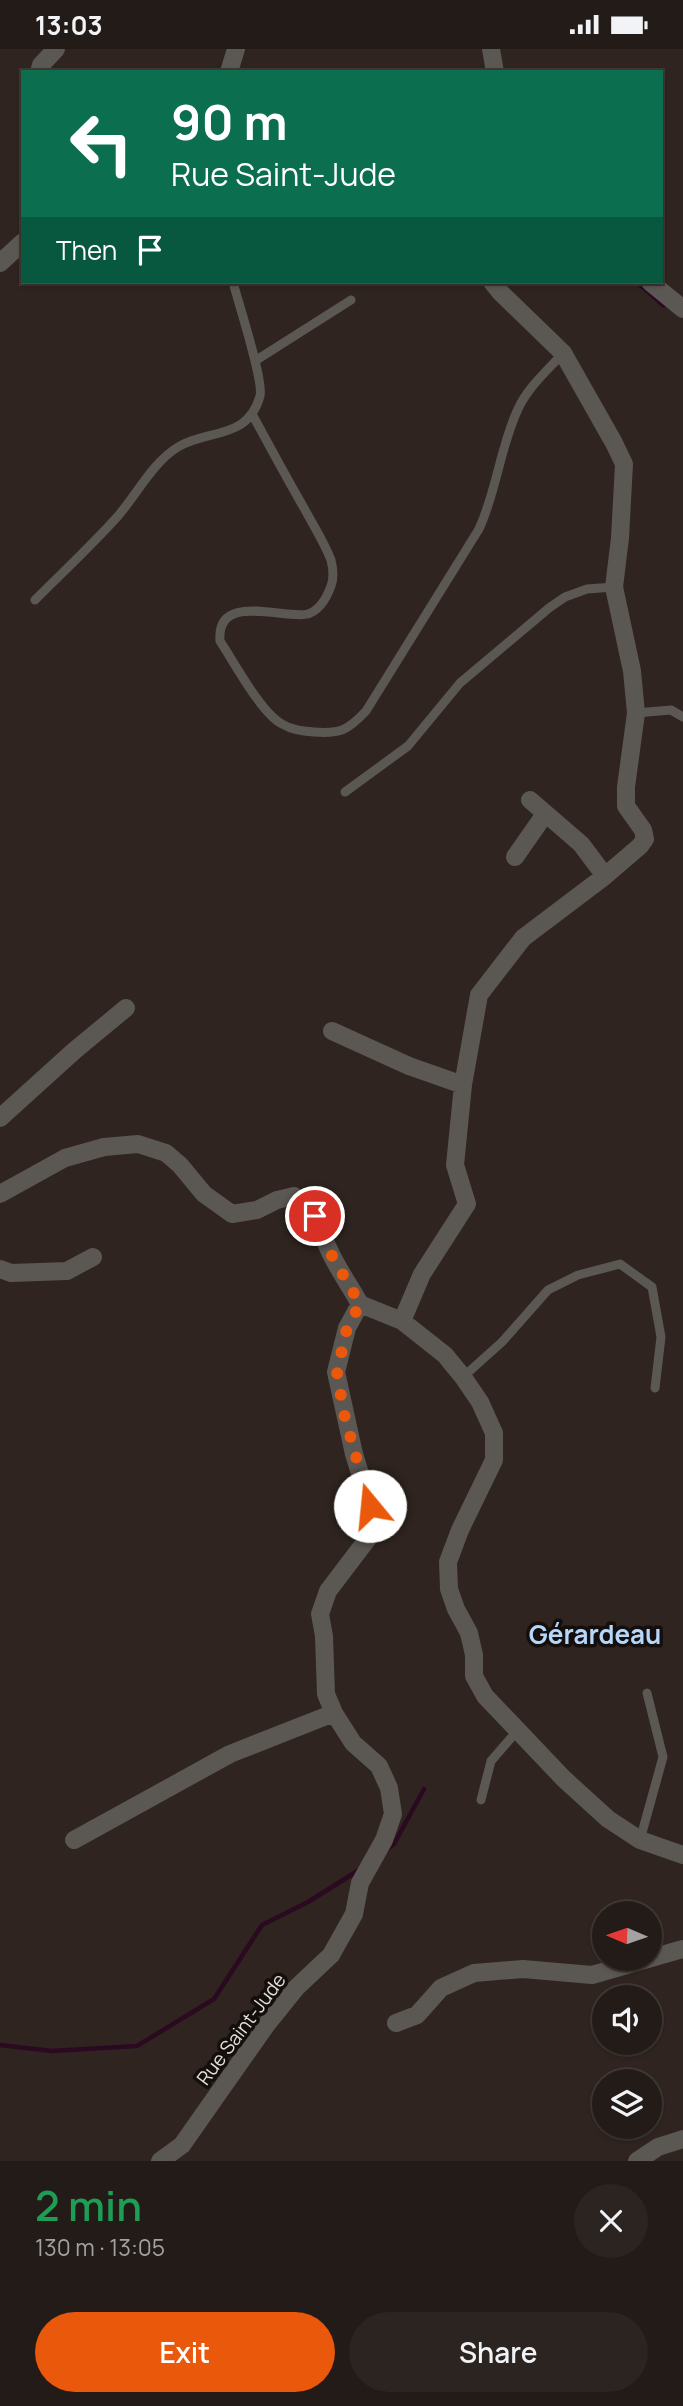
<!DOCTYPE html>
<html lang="en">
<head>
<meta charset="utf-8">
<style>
	body { margin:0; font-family:Manrope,sans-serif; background:#2b2420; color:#f1f3f6; height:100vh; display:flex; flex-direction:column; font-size:26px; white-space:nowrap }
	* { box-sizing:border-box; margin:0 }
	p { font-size:23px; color:#a3a1a1 }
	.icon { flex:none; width:38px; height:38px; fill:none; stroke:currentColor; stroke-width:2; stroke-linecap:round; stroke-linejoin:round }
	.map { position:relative; height:2112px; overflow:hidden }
	.side { display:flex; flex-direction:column; background:#231b17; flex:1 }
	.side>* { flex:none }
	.top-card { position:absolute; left:21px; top:21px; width:642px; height:214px; border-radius:0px; box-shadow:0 2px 5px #0004,0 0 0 2px #403936; background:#0b6e4f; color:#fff; overflow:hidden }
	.needle { width:46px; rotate:272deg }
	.tools { position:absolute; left:592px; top:1852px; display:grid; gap:14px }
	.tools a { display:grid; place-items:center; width:70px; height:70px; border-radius:50%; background:#231b17; box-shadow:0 2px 5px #0004,0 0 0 2px #403936; font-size:35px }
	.pin { position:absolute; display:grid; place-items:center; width:60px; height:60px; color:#fff; margin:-30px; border:4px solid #fff; border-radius:50%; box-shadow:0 2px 7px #0007 }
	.me { position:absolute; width:77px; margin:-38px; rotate:343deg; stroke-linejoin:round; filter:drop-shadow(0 0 5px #0008) }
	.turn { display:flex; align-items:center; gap:24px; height:147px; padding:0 35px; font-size:32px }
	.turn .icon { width:91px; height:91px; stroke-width:2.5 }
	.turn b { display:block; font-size:49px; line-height:60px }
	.then { display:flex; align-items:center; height:66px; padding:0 35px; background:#0003; gap:14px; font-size:26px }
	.round { display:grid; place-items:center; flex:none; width:74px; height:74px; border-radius:37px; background:#2b2420 }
	.headline { display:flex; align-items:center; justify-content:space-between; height:119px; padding:0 35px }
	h1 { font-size:42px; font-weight:600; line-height:52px; color:#1e9e55 }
	.cta { display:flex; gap:14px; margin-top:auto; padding:14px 35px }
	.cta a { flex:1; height:80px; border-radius:42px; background:#ea580c; color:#fff; font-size:28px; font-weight:600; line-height:80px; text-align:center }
	.cta a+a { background:#2b2420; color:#f1f3f6 }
	.status { display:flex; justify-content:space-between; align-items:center; height:49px; padding:0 35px; background:#231b17; direction:ltr }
	.status svg { height:19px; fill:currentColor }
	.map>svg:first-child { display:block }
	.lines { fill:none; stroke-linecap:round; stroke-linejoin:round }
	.stream { stroke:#2b0920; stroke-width:4.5 }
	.service { stroke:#5b5753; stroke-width:9 }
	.minor { stroke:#5b5753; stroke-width:18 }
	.route { stroke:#ea580c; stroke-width:12; stroke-dasharray:0 21.6 }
	.labels { text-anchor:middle; stroke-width:7; stroke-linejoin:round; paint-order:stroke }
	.street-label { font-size:19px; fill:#e5deda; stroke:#140f0c }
	.district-label { font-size:26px; font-weight:bold; fill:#b6d7fa; stroke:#140f0c }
</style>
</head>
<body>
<div class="status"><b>13:03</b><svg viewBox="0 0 49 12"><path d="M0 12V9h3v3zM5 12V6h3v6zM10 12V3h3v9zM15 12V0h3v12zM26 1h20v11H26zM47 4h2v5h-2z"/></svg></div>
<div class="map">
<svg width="683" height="2112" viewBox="0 0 683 2112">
	<rect width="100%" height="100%" fill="#2f241f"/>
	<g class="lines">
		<path class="stream" d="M637 233 663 256H668
			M386 1801 394 1795 424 1740
			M0 1996 52 2002 137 1997 214 1950 262 1876 308 1853 359 1821"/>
		<path class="service" d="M255 312 351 251
			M252 365C269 396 286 428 304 459 313 476 324 493 331 511 333 519 334 529 331 537 327 548 320 561 308 565 284 571 216 542 220 592 234 613 261 664 282 675 292 681 302 682 314 683 341 685 348 681 366 662L479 480C497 441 500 398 518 360 528 338 547 322 563 304
			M35 551C63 523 92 496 118 467 137 445 153 413 178 398 208 380 248 391 260 347 264 332 238 253 233 233
			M636 664 671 661 683 668
			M345 743 408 697 460 634 549 559 565 548 587 540 614 538
			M463 1328 502 1293 548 1241 578 1226 620 1215 652 1238 661 1288 655 1339
			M481 1751 491 1712 518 1681
			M640 1791 663 1708 647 1644"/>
		<path class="minor" d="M491 0 495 23
			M39 23 41 16 56 0
			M229 23 236 0
			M0 214 23 193
			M650 233 683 260
			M530 751 581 795 605 827
			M515 808 545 765
			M332 982 409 1017 463 1036 455 1116 467 1155 422 1225 402 1272
			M463 1036 479 946 523 889 605 827 640 797 645 790 643 781 626 757V738L636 664 632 622 614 538 620 489 624 415 614 394 563 304 500 243 492 233
			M0 1069 74 1002 126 959
			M0 1145 65 1109 104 1098 138 1095 166 1104 180 1116 204 1145 232 1165 257 1161 277 1151 294 1147C317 1161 320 1184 332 1207 340 1223 351 1239 360 1255L347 1279 336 1323 354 1405 370 1457 372 1484 328 1542 320 1565 324 1587 326 1645 334 1664 353 1694 379 1717 389 1739 393 1765 384 1791 360 1834 354 1865 331 1906 296 1939 267 1975 182 2096 160 2112
			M0 1220 11 1224 67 1222 93 1208
			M360 1255 402 1272 445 1306 463 1328 480 1353 494 1384V1411L460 1481 448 1513 449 1540 456 1560 469 1584 474 1606V1627L485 1647 563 1729 608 1770 640 1791 683 1806
			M74 1791 230 1705 334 1664
			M396 1974 417 1966 441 1939 474 1924 523 1920 592 1926 683 1900
			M637 2112 658 2098 683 2090"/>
	</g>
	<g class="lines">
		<path class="route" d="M315 1167 331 1205 360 1255 347 1279 337 1323 344 1365 370 1457"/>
	</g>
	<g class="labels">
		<g class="street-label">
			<text transform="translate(241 1980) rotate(-53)" y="7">Rue Saint-Jude</text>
		</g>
		<g class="district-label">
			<text x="595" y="1595">Gérardeau</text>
		</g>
	</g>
</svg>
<div class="tools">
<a><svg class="needle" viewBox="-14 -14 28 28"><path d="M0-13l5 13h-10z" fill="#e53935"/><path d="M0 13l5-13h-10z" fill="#a3a1a1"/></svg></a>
<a><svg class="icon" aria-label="sound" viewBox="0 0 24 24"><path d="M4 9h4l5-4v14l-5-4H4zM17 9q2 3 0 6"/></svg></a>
<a><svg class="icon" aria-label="layers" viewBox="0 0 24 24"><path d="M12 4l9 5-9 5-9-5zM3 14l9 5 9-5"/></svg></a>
</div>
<div class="pin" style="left:315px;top:1167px;background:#d93025"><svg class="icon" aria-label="arrive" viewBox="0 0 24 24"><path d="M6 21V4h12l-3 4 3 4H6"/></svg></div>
<svg class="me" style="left:370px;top:1457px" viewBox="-20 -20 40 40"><circle r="19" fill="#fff"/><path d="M0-13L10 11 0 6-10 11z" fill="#ea580c"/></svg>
<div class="top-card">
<div class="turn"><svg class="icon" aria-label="left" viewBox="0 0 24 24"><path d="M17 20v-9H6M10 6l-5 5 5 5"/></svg><div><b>90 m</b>Rue Saint-Jude</div></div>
<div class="then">Then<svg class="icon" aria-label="arrive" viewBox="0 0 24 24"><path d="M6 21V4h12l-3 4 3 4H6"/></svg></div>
</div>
</div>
<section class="side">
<div class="headline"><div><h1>2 min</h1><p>130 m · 13:05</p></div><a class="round"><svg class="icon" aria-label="close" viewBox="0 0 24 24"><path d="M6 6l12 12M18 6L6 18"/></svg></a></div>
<div class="cta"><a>Exit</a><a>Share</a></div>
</section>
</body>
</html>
